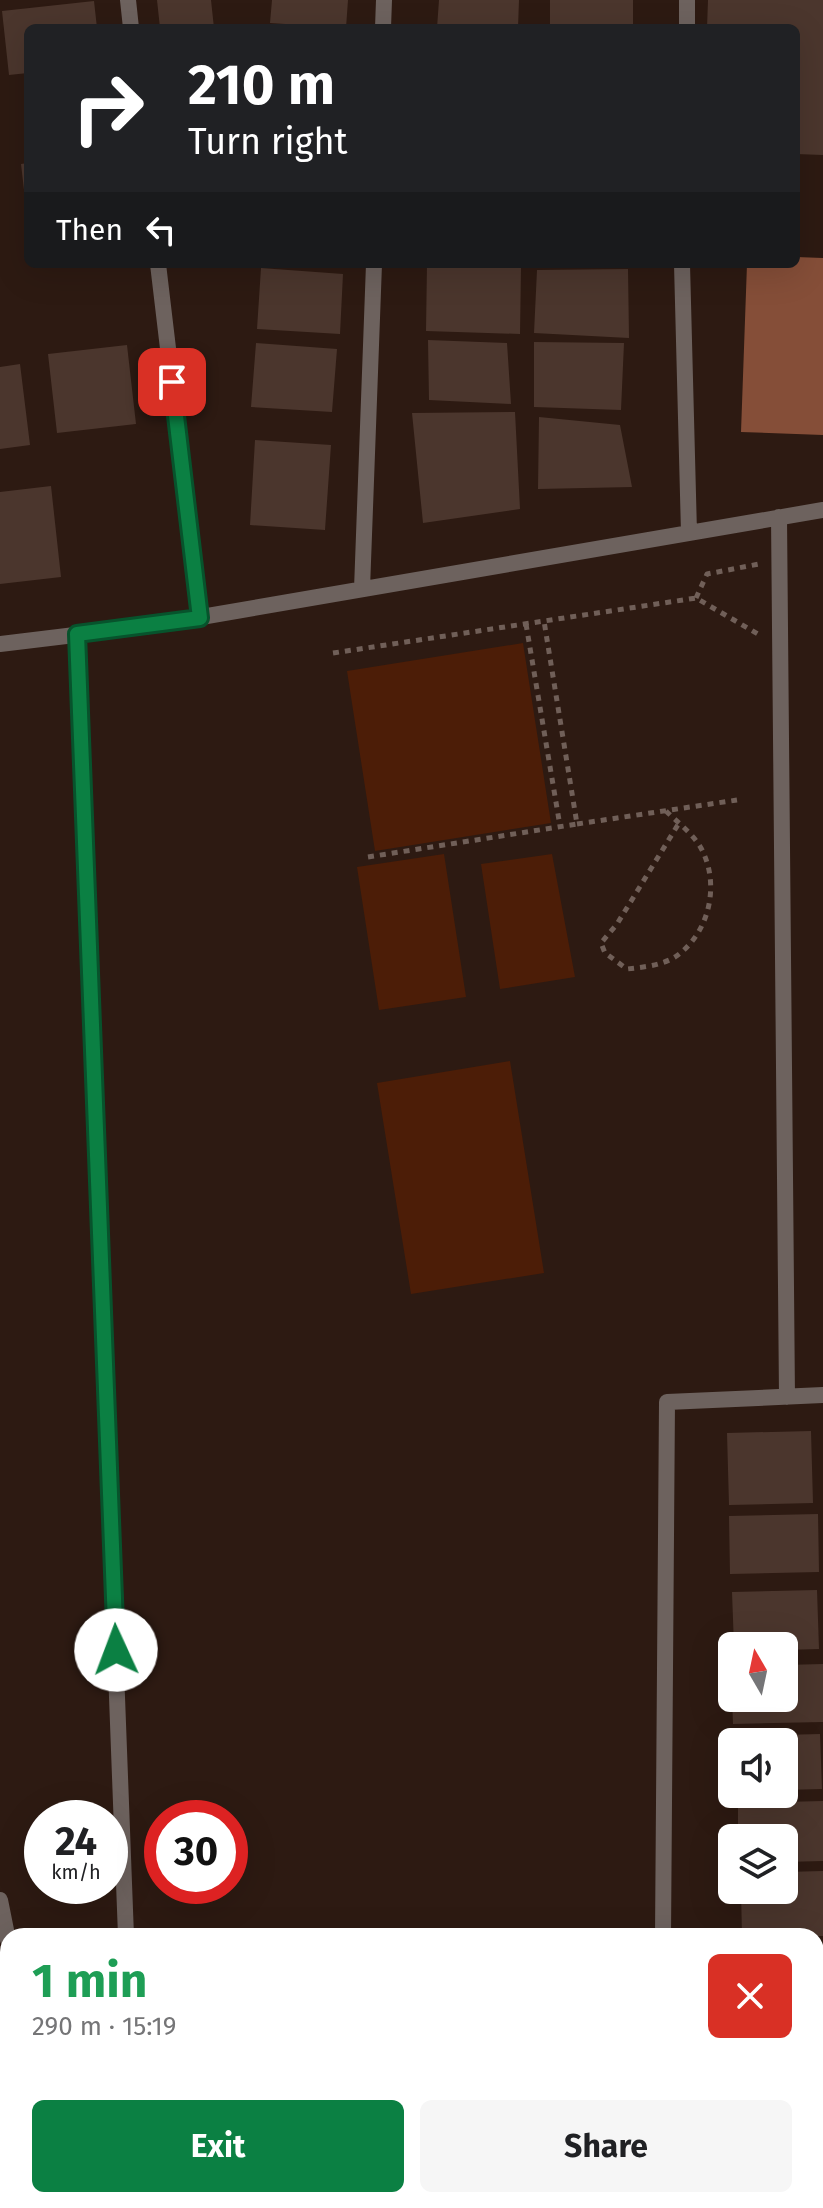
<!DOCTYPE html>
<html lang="en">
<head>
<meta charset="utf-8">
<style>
	body { margin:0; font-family:"Fira Sans",sans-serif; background:#f6f6f6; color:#202124; height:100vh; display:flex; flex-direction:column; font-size:30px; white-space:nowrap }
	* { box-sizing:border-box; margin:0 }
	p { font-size:26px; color:#757577 }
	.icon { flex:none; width:44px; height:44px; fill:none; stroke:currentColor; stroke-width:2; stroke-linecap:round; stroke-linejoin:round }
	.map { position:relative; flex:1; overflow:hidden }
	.side { position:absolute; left:0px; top:1928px; width:824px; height:280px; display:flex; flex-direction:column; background:#fff; border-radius:24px 24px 0 0; box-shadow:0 8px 32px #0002 }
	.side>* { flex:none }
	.hud { position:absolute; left:24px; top:24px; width:776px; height:244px; border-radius:12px; box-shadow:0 8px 32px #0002; background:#202124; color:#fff; overflow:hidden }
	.needle { width:52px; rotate:351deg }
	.fabs { position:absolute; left:718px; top:1632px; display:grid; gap:16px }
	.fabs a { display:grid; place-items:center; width:80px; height:80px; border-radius:12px; background:#fff; box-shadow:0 8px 32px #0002; font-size:40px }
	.speed { position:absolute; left:24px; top:1800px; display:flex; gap:16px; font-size:40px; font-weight:700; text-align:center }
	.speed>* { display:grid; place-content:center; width:104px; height:104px; border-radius:50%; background:#fff; box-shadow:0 8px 32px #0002; line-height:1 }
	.speed small { font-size:20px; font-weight:400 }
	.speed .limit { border:12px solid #d22; background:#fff; color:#111 }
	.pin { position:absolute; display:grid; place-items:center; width:68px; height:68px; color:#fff; margin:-34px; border-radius:16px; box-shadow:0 4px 12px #0006 }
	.me { position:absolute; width:88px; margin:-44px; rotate:358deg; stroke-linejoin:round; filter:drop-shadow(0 0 6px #0008) }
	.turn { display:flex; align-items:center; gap:28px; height:168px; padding:0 32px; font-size:36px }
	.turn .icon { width:104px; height:104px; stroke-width:2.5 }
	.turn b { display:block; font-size:56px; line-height:68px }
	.then { display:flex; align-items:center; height:76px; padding:0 32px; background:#0003; gap:16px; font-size:30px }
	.round { display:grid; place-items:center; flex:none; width:84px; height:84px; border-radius:12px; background:#f6f6f6 }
	.head { display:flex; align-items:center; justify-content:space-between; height:136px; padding:0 32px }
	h1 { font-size:48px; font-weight:700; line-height:60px; color:#1e9e55 }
	.primary-button { display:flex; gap:16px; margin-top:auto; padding:16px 32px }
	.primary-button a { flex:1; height:92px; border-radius:12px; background:#0b8043; color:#fff; font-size:32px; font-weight:700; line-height:92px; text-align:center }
	.primary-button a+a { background:#f6f6f6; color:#202124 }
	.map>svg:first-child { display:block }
	.green { fill:#4c1d07 }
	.water { fill:#854e38 }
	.building { fill:#4b362d }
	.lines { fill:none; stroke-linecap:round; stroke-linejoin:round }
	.path { stroke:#705f58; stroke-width:5; stroke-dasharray:6 6; stroke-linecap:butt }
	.minor { stroke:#6d625e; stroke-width:16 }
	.route-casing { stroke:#07532c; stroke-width:20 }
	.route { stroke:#0b8043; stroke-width:14 }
</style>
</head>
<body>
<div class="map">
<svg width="823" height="2208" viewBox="0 0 823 2208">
	<rect width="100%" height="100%" fill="#2d1a12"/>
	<path class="green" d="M523 643 551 823 375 851 347 671Z
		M444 854 466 997 379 1010 357 867Z
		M552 854 575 977 500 989 481 864Z
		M510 1061 544 1273 411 1294 377 1083Z"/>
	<path class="water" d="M796 257 823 258V435L741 432 747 264H796Z"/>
	<path class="building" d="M157 0H211L214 28H160Z
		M272 0H348L346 28 270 23Z
		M439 0H519L518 28H437Z
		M550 0H633V28H550Z
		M708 0H823V155L796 154V28H707Z
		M94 1 97 28H28V73L9 75 2 11Z
		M28 163V206L26 207 21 164Z
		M427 264 521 267 520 334 426 331Z
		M261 268 343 274 340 334 257 329Z
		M628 269 629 338 534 333 537 270Z
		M428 340 507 343 511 404 429 400Z
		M534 342 624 343 621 410 534 407Z
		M256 343 337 349 332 412 251 407Z
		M127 345 136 424 57 433 48 354Z
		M20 364 30 445 0 449V367Z
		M515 412 520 509 423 523 412 413Z
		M539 417 620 425 632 487 538 489Z
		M255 440 331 445 325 530 250 525Z
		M51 486 61 577 0 584V492Z
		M811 1431 813 1503 729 1505 727 1433Z
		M818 1514 819 1572 730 1574 729 1516Z
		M817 1590 819 1649 784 1650V1646H734L732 1592Z
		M823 1664V1722L733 1724 732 1698H784V1665Z
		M820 1734 822 1789 784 1790V1742H736V1736Z
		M823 1801V1861L784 1862V1838H738V1803Z
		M823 1871V1936H742L741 1890H784V1872Z
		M8 2200H94V2208H7Z
		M381 2200H460V2206L380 2204Z
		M563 2200H645L644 2208H563Z"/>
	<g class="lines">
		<path class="path" d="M696 598 707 574 759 564
			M526 624 560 826
			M333 653 696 598 758 634
			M666 811C678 823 696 836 703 852 720 888 708 935 675 957 660 966 643 967 627 969L605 953 601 943 617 924 679 823
			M577 824 737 800
			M368 857 577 824 544 621"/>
		<path class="minor" d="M128 0 131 28
			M383 28 384 0
			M687 28V0
			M158 264 200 618
			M682 264 689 533
			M779 517 787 1397
			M362 589 374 264
			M77 634 126 1936
			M0 644 149 626 823 510
			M0 1900 8 1940
			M663 1936 667 1402 823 1395
			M816 1982H823
			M140 2208V2200
			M495 2208V2200"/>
	</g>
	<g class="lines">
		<defs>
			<path id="route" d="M116 1650 77 634 200 618 172 382"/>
		</defs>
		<use href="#route" class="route-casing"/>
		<use href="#route" class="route"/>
	</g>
</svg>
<div class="fabs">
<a><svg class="needle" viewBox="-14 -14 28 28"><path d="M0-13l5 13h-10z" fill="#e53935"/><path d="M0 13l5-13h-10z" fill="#757577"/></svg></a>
<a><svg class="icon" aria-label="sound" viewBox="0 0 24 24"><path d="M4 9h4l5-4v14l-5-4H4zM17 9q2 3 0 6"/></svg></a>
<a><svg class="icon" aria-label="layers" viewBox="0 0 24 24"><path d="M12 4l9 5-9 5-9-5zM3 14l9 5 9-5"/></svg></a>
</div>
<div class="speed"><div>24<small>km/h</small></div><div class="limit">30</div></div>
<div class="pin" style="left:172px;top:382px;background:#d93025"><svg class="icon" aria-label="arrive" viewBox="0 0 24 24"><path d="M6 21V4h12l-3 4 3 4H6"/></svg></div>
<svg class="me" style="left:116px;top:1650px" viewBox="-20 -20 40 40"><circle r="19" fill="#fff"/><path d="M0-13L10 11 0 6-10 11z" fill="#0b8043"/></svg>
<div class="hud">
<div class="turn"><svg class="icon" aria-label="right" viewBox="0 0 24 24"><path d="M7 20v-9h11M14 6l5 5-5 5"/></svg><div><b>210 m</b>Turn right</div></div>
<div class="then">Then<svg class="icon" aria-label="left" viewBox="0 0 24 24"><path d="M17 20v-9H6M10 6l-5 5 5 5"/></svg></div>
</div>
<section class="side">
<div class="head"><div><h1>1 min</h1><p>290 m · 15:19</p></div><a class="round" style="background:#d93025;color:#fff"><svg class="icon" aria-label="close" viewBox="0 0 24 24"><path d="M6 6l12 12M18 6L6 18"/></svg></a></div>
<div class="primary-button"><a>Exit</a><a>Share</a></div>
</section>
</div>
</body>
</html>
